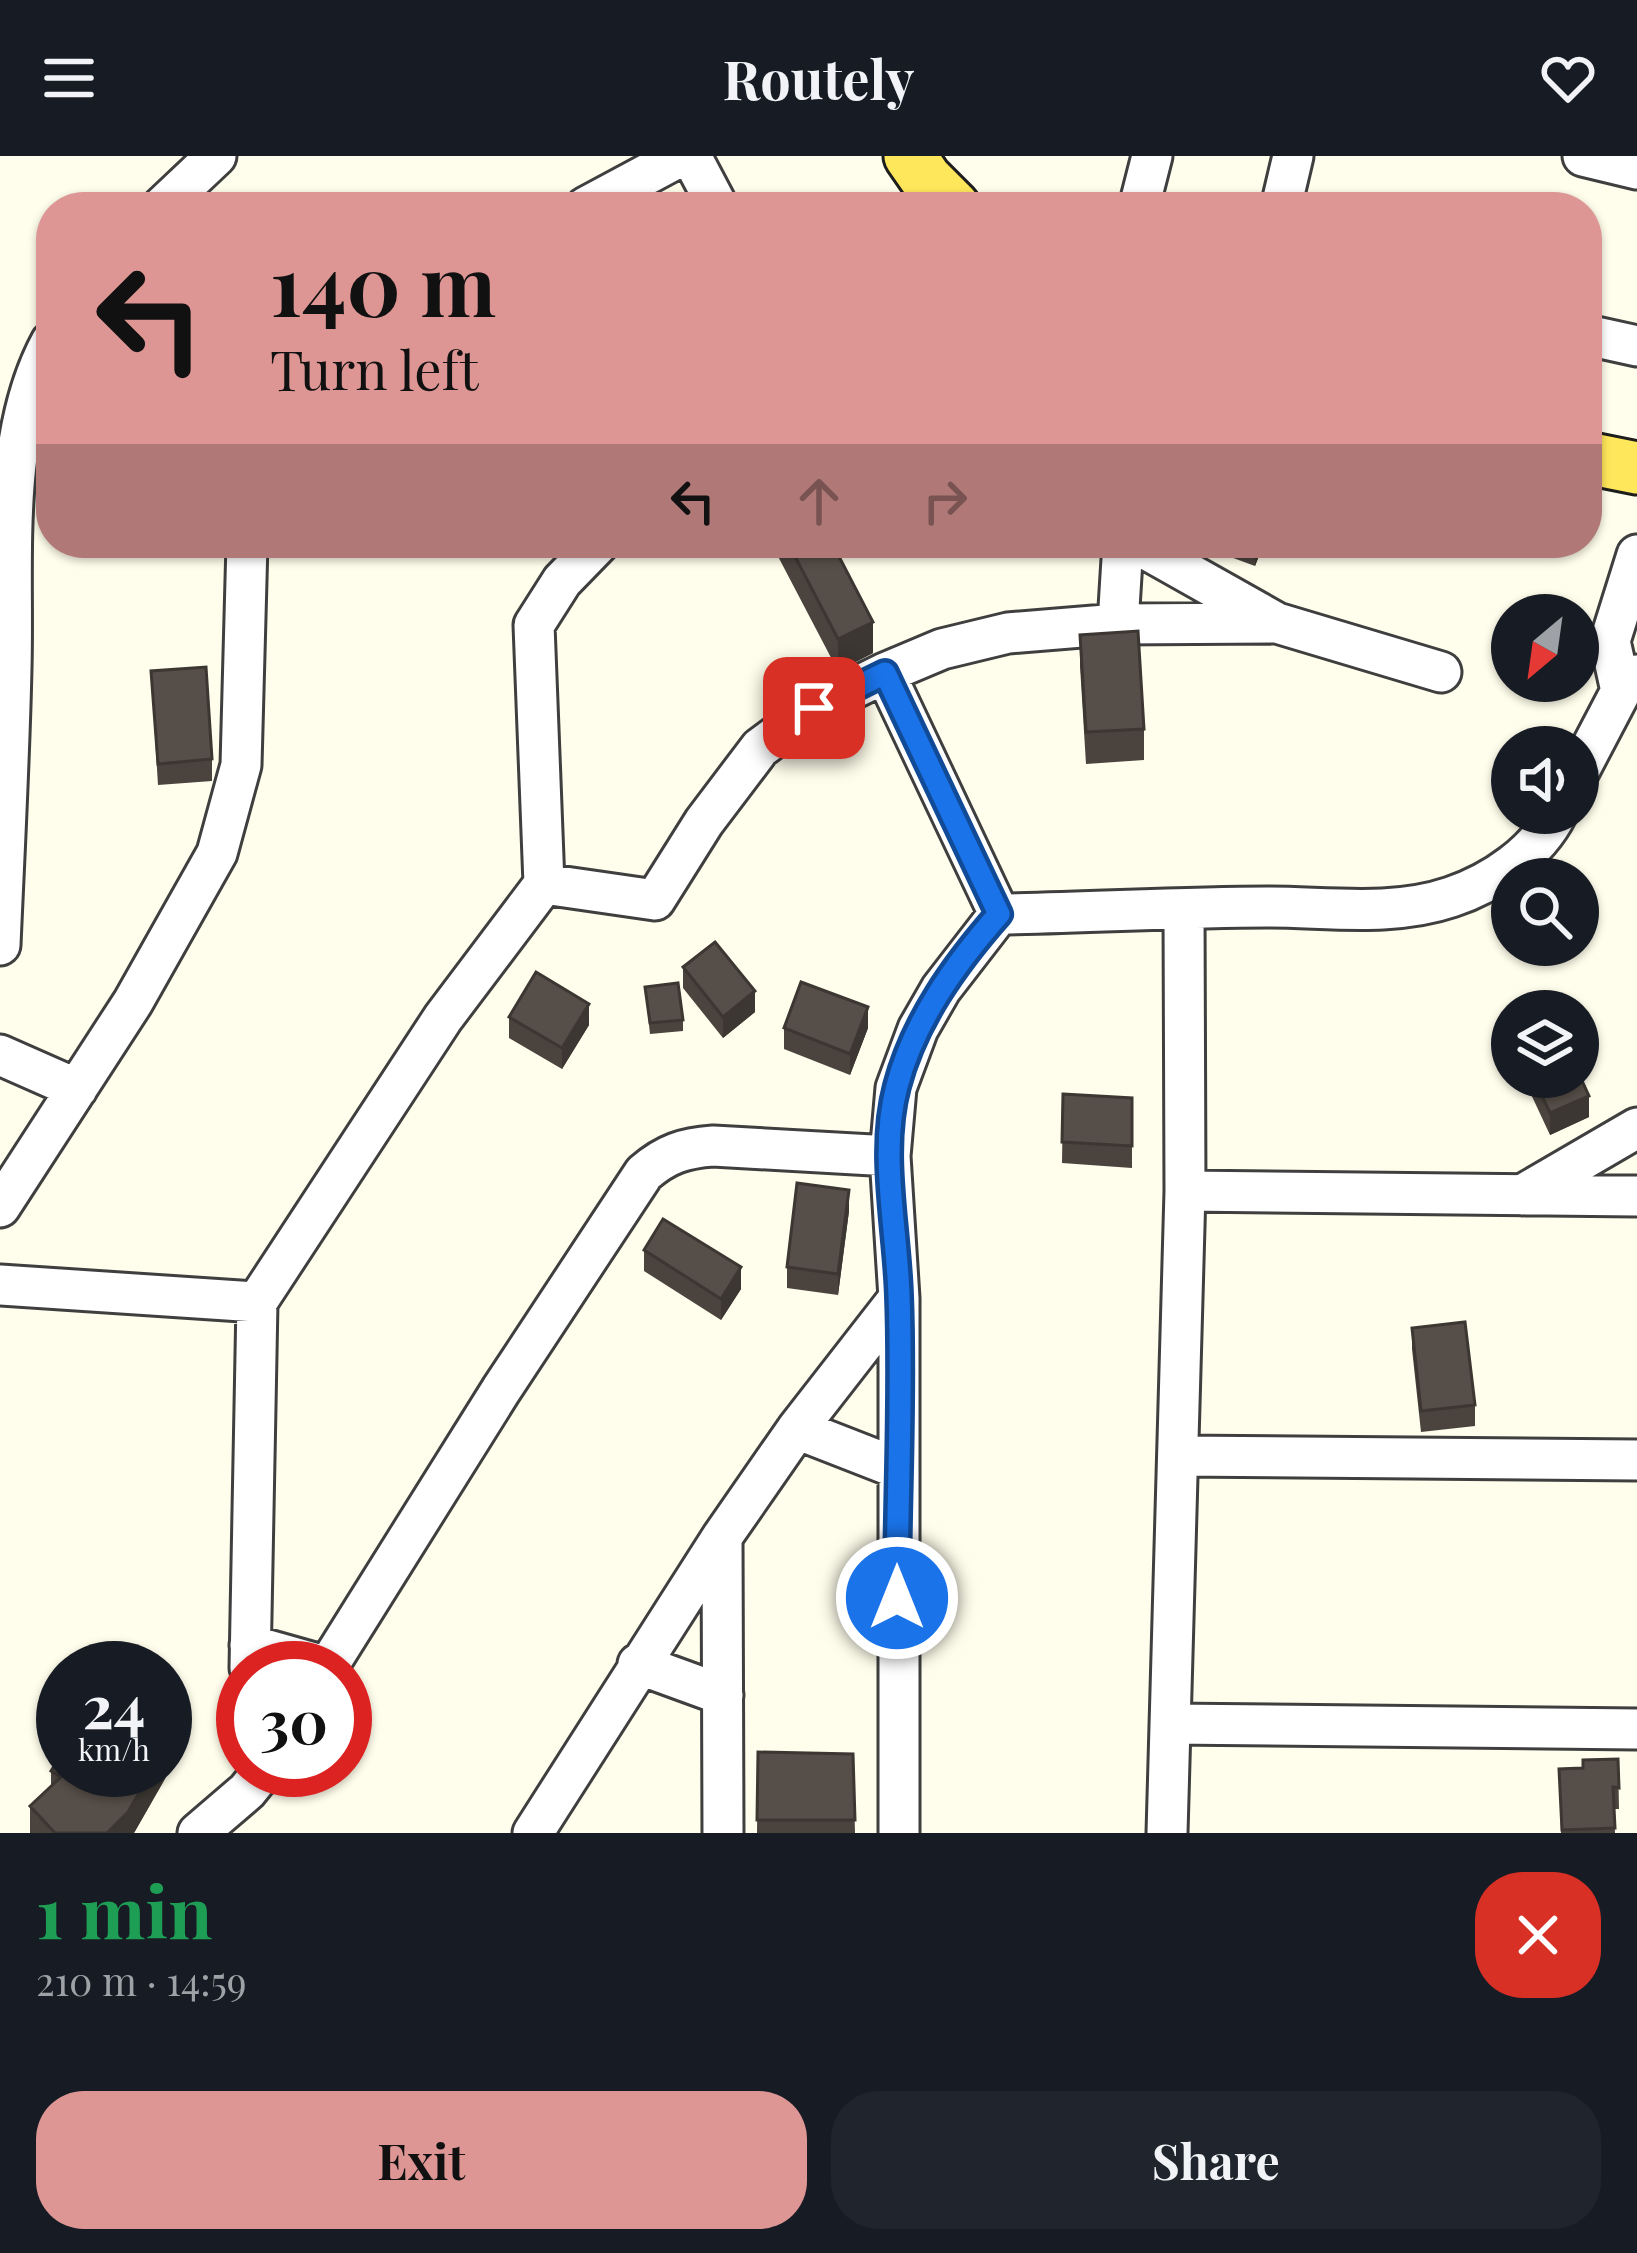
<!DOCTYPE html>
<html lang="en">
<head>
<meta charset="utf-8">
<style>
	body { margin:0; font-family:"Playfair Display",serif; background:#20242c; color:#f1f3f6; height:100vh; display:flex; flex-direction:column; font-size:45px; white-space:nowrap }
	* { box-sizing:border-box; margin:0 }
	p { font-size:39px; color:#9ea1a6 }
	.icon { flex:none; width:66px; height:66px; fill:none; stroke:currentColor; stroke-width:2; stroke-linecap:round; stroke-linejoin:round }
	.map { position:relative; height:1677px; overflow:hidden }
	.details { display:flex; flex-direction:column; background:#171b24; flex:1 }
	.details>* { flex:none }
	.guide { position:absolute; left:36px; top:36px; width:1566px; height:366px; border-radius:48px; box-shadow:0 3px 9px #0004; background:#dd9694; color:#111; overflow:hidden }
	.needle { width:78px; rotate:209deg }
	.tools { position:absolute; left:1491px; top:438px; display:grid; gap:24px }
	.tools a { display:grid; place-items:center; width:108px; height:108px; border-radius:50%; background:#171b24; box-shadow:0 3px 9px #0004; font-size:60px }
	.speed { position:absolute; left:36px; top:1485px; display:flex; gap:24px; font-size:60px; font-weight:700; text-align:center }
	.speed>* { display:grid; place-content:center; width:156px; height:156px; border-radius:50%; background:#171b24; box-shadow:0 3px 9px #0004; line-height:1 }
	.speed small { font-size:30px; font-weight:400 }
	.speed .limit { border:18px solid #d22; background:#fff; color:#111 }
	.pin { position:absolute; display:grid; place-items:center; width:102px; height:102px; color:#fff; margin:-51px; border-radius:24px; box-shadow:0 6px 18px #0006 }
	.me { position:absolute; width:132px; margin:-66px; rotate:0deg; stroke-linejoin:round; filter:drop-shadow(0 0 9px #0008) }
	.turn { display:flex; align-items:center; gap:42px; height:252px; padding:0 36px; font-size:54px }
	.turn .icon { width:156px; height:156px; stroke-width:2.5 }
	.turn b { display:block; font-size:84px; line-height:102px }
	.lanes { display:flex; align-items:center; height:114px; padding:0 36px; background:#0003; justify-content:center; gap:60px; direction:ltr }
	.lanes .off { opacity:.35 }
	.round { display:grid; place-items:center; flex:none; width:126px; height:126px; border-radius:48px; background:#20242c }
	.overview { display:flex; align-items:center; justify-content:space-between; height:204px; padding:0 36px }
	h1 { font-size:72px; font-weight:700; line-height:90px; color:#1e9e55 }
	.button { display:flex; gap:24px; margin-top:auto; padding:24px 36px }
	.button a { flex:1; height:138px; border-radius:48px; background:#dd9694; color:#111; font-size:48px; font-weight:700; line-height:138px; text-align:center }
	.button a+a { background:#20242c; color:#f1f3f6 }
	header { display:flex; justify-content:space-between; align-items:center; height:156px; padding:0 36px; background:#171b24; font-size:54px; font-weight:700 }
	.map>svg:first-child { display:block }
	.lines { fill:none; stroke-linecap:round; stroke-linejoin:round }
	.minor-casing { stroke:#3f3f3f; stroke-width:45 }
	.major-casing { stroke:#1d1d1d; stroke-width:57 }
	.minor { stroke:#fff; stroke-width:39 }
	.major { stroke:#ffe75b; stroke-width:51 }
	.wall { fill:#4a433e }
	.shaded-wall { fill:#3c3732 }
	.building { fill:#564e48; stroke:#3c3732; stroke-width:3 }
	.route-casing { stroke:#114b97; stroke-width:30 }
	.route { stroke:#1a73e8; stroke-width:21 }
</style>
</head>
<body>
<header><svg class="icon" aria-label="menu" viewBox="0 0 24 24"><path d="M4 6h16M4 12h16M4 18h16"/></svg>Routely<svg class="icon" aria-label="heart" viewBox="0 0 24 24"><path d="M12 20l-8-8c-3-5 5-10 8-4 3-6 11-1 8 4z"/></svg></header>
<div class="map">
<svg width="1637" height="1677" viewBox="0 0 1637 1677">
	<rect width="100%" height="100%" fill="#fffdeb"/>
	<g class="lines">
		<defs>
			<path id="minor" d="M691 0 718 51
				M1583 0 1637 13
				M162 51 216 0
				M586 51 681 0
				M1139 51 1152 0
				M1281 51 1293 0
				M1587 179 1637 190
				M1135 387 1277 467 1441 516
				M1118 468 1123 387
				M885 517 999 758
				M1621 535 1610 485 1637 399
				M1578 617 1621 535 1637 519
				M544 728 655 744 704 666 760 592 814 552 885 517 942 493 1008 477 1118 468 1277 467
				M0 789C4 697 9 604 11 512 14 406 0 280 51 186
				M0 899 77 933
				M1185 1035 1637 1040
				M1522 1039 1637 972
				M0 1051 133 846 217 697 241 609 247 387
				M0 1129 257 1146
				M797 1273 897 1312
				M1180 1300 1637 1304
				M722 1381 723 1677
				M250 1489 328 1511
				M638 1508 723 1539
				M250 1512 257 1146 443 862 544 728 534 469 562 425 599 387
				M327 1512 501 1234 644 1017C666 998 684 992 713 990L890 1000
				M1170 1568 1637 1573
				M198 1677 247 1635 264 1614
				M533 1677 722 1381 797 1273 899 1142
				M899 1677V1142L890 1000 896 932 918 873 941 833 999 758C1088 757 1178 751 1267 751 1328 751 1392 761 1451 741 1493 727 1537 697 1557 657
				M1167 1677 1185 1035 1184 753"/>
			<path id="major" d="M910 0 926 23 954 51
				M1587 302 1637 312"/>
		</defs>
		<use href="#minor" class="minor-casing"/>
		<use href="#major" class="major-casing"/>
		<use href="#minor" class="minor"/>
		<use href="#major" class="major"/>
	</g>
	<path class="wall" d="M771 387H832L873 497 838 515Z
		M1206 387H1264L1255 410 1206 392Z
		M1080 479 1144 573V604L1086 608 1080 510Z
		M151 515 212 603V625L158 629Z
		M683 811 755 856 723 882 683 832Z
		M645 831 683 864V875L650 878Z
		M509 861 589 869 562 913 509 882Z
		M784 872H868L850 919 784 893Z
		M1523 921H1578L1589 961 1550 979Z
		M1063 938 1132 942V1012L1062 1007Z
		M849 1055 838 1139 787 1132V1111Z
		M644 1094 741 1133 721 1164 644 1115Z
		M1412 1172 1475 1249V1270L1421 1276 1412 1193Z
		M758 1596 853 1598 855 1677H757Z
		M1618 1603 1619 1653H1614L1615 1677H1561L1559 1613 1583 1612Z
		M51 1615 166 1621 134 1677H30V1650L51 1630Z"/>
	<path class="shaded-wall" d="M1256 387H1264L1255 410V389Z
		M873 466V497L838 515V483Z
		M755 835V856L723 882V861Z
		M589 848V869L562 913V892Z
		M868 851V872L850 919V898Z
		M1589 940V961L1550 979V957Z
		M849 1034V1055L838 1139V1118Z
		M741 1111V1133L721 1164V1143Z
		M166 1589V1621L134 1677H107L152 1614H165Z"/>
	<path class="building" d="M788 387H832L873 466 838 483Z
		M1138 475 1144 573 1086 576 1080 479Z
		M206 511 212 603 158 608 151 515Z
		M715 786 755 835 723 861 683 811Z
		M536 816 589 848 562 892 509 861Z
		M801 826 868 851 850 898 784 872Z
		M678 827 683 864 650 867 645 831Z
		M1578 916 1589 940 1550 957 1533 921H1578Z
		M1063 938 1132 942V990L1062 986Z
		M797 1027 849 1034 838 1118 787 1111Z
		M663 1063 741 1111 721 1143 644 1094Z
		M1465 1166 1475 1249 1421 1255 1412 1172Z
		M63 1596V1614H152L128 1656 107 1677H55L30 1650 61 1621 51 1615Z
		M758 1596 853 1598 855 1664H757Z
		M1618 1603 1619 1632 1613 1631 1615 1672 1562 1674 1559 1613 1583 1612V1604Z"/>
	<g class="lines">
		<defs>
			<path id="route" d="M814 552 885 517 999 758C955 808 914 865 897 930 879 996 897 1072 899 1140 903 1240 897 1341 897 1442"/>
		</defs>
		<use href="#route" class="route-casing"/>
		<use href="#route" class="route"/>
	</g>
</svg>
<div class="tools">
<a><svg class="needle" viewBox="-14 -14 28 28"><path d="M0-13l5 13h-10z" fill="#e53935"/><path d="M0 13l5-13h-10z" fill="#9ea1a6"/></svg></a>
<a><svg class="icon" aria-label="sound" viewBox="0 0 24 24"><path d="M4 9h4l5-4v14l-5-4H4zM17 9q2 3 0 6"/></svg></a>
<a><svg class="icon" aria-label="search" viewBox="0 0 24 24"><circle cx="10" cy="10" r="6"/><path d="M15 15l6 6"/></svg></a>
<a><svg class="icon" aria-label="layers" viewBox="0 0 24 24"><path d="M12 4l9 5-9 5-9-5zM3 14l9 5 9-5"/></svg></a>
</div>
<div class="speed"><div>24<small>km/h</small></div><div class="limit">30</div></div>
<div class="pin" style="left:814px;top:552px;background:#d93025"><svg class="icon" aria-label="arrive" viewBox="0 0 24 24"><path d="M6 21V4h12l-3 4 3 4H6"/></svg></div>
<svg class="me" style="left:897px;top:1442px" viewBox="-20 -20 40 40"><circle r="17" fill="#1a73e8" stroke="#fff" stroke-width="3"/><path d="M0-11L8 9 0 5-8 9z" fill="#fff"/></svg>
<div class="guide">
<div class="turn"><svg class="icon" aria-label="left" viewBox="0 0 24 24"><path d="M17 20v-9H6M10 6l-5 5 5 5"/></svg><div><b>140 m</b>Turn left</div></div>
<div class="lanes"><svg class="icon" aria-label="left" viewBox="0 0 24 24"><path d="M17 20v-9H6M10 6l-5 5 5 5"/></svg><svg class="icon off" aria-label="ahead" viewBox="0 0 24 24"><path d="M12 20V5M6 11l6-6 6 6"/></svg><svg class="icon off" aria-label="right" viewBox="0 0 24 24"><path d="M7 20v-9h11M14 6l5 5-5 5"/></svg></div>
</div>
</div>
<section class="details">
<div class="overview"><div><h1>1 min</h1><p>210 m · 14:59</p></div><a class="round" style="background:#d93025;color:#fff"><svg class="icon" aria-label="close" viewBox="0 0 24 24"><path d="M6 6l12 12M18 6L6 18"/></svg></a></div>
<div class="button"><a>Exit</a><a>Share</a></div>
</section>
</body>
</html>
